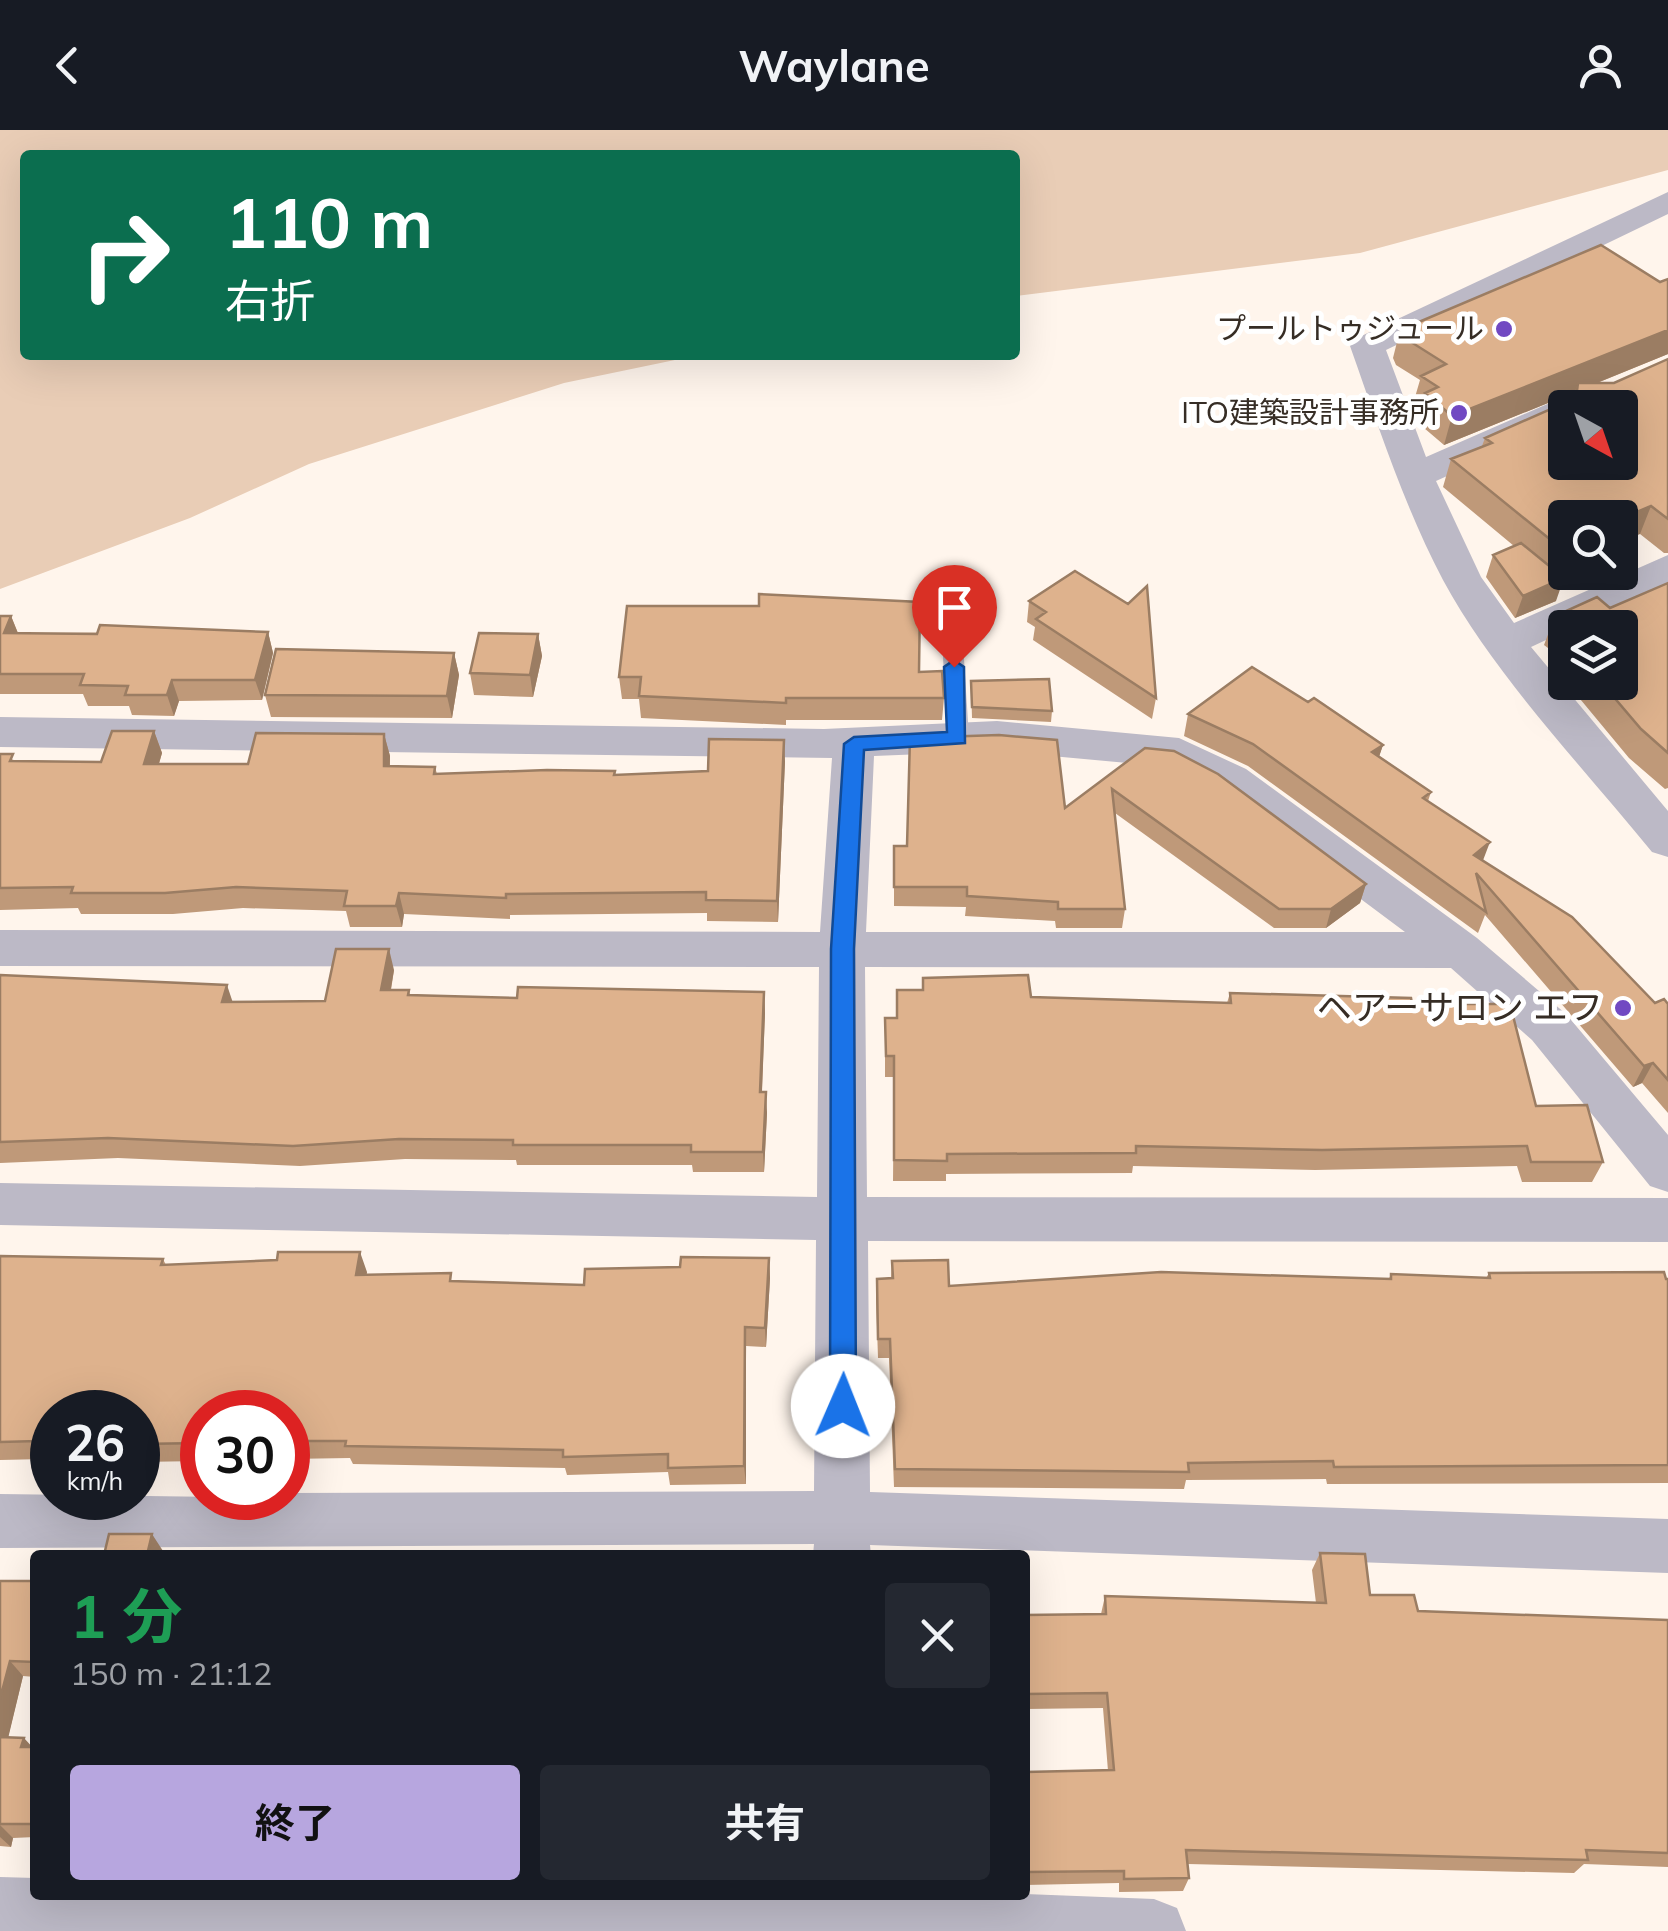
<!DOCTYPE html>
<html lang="ja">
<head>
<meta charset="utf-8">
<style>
	body { margin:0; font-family:Mulish,"Noto Sans JP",sans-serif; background:#242831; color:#f1f3f6; height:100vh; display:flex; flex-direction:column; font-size:38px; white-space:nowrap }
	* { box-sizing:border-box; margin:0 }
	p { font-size:32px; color:#9ea1a6 }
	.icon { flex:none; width:55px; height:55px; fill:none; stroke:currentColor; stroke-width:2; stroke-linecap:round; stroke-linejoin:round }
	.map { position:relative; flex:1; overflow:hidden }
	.side { position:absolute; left:30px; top:1420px; width:1000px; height:350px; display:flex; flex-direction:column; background:#171b24; border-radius:10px; box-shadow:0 10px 40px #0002 }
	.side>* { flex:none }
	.hud { position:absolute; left:20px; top:20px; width:1000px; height:210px; border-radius:10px; box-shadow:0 10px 40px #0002; background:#0b6e4f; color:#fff; overflow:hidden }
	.needle { width:65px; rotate:140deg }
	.fabs { position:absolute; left:1548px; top:260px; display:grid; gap:20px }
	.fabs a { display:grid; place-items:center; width:90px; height:90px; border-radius:10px; background:#171b24; box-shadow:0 10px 40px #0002; font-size:50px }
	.speed { position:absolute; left:30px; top:1260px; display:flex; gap:20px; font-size:50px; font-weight:700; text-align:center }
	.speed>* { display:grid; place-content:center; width:130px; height:130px; border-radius:50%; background:#171b24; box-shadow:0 10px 40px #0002; line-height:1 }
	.speed small { font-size:25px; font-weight:400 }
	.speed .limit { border:15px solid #d22; background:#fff; color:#111 }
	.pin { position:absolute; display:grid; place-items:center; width:85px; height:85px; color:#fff; margin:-102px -42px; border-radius:50% 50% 50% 0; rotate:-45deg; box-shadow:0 0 10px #0007 }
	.pin .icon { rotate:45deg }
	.me { position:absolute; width:110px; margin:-55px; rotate:1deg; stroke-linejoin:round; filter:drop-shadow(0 0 8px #0008) }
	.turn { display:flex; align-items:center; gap:35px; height:210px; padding:0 40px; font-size:45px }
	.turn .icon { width:130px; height:130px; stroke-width:2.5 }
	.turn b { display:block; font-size:70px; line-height:85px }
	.round { display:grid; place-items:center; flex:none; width:105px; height:105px; border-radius:10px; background:#242831 }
	.overview { display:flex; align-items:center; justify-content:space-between; height:170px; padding:0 40px }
	h1 { font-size:60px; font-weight:700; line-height:75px; color:#1e9e55 }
	.action { display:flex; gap:20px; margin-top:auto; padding:20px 40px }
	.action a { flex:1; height:115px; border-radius:10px; background:#b7a6df; color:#111; font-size:40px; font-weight:700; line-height:115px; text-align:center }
	.action a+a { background:#242831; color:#f1f3f6 }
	header { display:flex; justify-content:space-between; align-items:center; height:130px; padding:0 40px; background:#171b24; font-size:45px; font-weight:700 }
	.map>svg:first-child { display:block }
	.green { fill:#e9cdb6 }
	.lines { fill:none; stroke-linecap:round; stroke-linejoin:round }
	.service { fill:#bcb9c6; fill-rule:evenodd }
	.minor { fill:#bcb9c6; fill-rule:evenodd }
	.wall { fill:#bf9979 }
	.shaded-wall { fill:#9b7d63 }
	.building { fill:#deb28d; stroke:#9b7d63; stroke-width:2.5; fill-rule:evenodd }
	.route { fill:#1a73e8; stroke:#114b97; stroke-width:2.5 }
	.poi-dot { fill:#7149c2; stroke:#fff; stroke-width:4 }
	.labels { text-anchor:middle; stroke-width:10; stroke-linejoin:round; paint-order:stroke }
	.far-poi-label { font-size:30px; fill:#362d25; stroke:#fff; text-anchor:end }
	.poi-label { font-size:35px; fill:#362d25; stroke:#fff; text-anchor:end }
</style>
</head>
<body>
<header><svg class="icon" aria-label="back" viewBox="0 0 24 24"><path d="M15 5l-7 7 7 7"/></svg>Waylane<svg class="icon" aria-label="person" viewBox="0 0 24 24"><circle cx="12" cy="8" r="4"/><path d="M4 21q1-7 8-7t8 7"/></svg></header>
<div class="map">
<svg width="1668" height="1801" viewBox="0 0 1668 1801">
	<rect width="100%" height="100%" fill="#fff5ec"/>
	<path class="green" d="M0 0H1668V40L1360 123 1015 166V25H25V225H699L564 253 309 334 190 388 0 459Z"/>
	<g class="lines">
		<path class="service" d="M950 459 960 466 969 608 958 616 947 608 940 466Z"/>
		<path class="minor" d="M1668 62V84L1386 220 1426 327 1552 272 1565 269 1581 278H1565V293L1436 351 1481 447 1514 493 1668 425V453L1531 517 1668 681V727L1652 722C1583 637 1495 546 1443 450 1404 376 1378 295 1350 216L1355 209Z
			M0 587 824 599 997 591 1179 608 1246 639 1477 808 1566 884 1668 1005V1062L1650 1056 1532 910 1451 838 865 837 867 1067 1668 1068V1112L868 1111 870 1362 1668 1389V1443L870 1415 871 1425H813L814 1414 0 1418V1364L288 1368V1363L814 1361 816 1110 0 1095V1053L817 1067 819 837 0 836V800L820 802 832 628 0 617ZM997 621 1171 637 1216 661 1405 802H866L874 626Z
			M0 1747 35 1748V1765L1025 1764 1154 1769 1177 1778 1186 1801H0Z"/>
	</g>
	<path class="wall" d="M1668 149V224L1597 253H1614L1668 229V423H1664L1640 404 1565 388V436L1554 441 1556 471 1515 488 1486 447 1493 425 1514 416 1443 357 1451 329 1482 316 1485 308 1573 269 1575 262 1444 315 1417 292 1420 279 1413 274 1420 250 1396 235 1393 228 1400 200 1660 152Z
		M1075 441 1156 568 1152 589 1033 510 1035 497 1027 492 1029 471Z
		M1668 453V658L1665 659 1629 628 1566 552H1620V498H1565V531L1544 515 1555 486 1610 478Z
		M0 486H11L18 503 268 502 273 523 262 570 179 571 174 586 132 585 129 576H88L83 564H0Z
		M538 504 542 526 533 567 474 565 470 543Z
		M454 523 459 545 452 588 271 587 265 565Z
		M919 542 944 568 942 590H786V595L641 588 639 569H622L619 547Z
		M971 551 1052 581 1051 592 972 588Z
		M1308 572 1383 615 1379 626 1431 662 1428 671 1483 730 1655 873 1668 874V983L1642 953 1633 957 1485 785 1478 803 1248 636 1184 606 1188 584Z
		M154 601 162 623 159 634H248L384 604 390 626V636L435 637 437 644 615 641V645L708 641 785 631 778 792 707 791V783L510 785V789L404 784 402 797H350L346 781 243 778 173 784H81L78 778 0 780V624L16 631 101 632Z
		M1145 618 1366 754 1360 773 1326 798H1274L1115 683 1125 779 1122 798H1056L1055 791 965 786 966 777 894 776V716H906L1065 678Z
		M394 840 391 860H409L410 865 517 868 764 862 765 883 762 962 767 983 764 1042H693L692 1035H517L516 1030 405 1029 300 1036 118 1028 0 1033V845L233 872 325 871Z
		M923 848 1031 867 1227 873 1230 863 1412 874 1603 1032 1592 1052H1522L1517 1036 1315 1040 1133 1036 1132 1043 946 1044V1051H893L894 947H885V888H896L897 860H922Z
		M0 1126 163 1129 166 1135 367 1142 366 1145 454 1151 584 1155 680 1137 769 1128 770 1148 766 1217 746 1216V1354L670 1355 668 1342 567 1345 565 1338 353 1334 350 1328 288 1329V1282H202V1331L138 1332V1282H52V1333H48L45 1329 0 1330Z
		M892 1131 949 1156 1389 1149 1391 1144 1486 1148 1489 1143 1668 1149V1353L1327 1354 1326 1349 1186 1350 1184 1359 894 1357 889 1228H878L876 1168 877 1149 891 1148Z
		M1320 1423 1370 1465 1418 1481 1668 1490V1737L1584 1734 1574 1743 1188 1734 1189 1748 1183 1761 1119 1762V1753L1025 1755V1642L1108 1641 1103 1578 1025 1579V1485L1101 1484 1105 1466 1316 1473 1312 1440Z
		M0 1451H35V1547L23 1546 8 1607 35 1617V1707L13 1708 11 1717 0 1716Z"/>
	<path class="shaded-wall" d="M1668 200V224L1577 261 1578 253 1575 262 1444 315 1452 286Z
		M1651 376 1640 404 1620 413V389Z
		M1565 412V436L1547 444 1557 415Z
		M1564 448 1556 471 1515 488 1523 466Z
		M11 486 19 506 4 503Z
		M268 502 273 523 262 570 255 550Z
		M538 504 542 526 533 567 530 545Z
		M454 523 459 545 452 588 447 566Z
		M172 550 179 571 174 586 167 565Z
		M154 601 162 623 152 656 144 634Z
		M384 604 390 626 389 658 384 636Z
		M784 610 785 631 778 792 777 771Z
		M1383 615 1376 636 1372 622Z
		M1490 712 1482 733 1474 725Z
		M1366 754 1360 773 1326 798 1331 779Z
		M399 763 404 784 402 797 396 776Z
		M389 819 394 840 387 881 381 860Z
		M227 855 234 876 222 872Z
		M764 862 765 883 761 983 760 962Z
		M1653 933 1642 953 1633 957 1644 936Z
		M766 962 767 983 764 1042 763 1022Z
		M360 1122 367 1142 363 1164 356 1145Z
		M769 1128 770 1148 766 1217 765 1198Z
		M745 1197 746 1216V1354L744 1336Z
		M152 1404 163 1421 162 1425H147Z
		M10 1531 23 1546 5 1621 0 1617V1569Z
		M24 1608 35 1620 21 1617Z
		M0 1695 13 1708 11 1717 0 1707Z"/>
	<path class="building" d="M1601 115 1660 152 1668 149V200L1452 286 1425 263 1438 257 1421 246 1446 234 1403 207 1400 200Z
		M1668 229V389L1651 376 1620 389 1565 388V412L1557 415 1451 329 1492 313 1485 308 1576 268 1578 253H1614ZM1565 278H1620V332H1565Z
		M1521 413 1564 448 1523 466 1493 425Z
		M1075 441 1128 474 1147 456 1156 568 1036 489 1046 482 1029 471Z
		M1668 453V623L1641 599 1601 552H1620V498H1570L1555 486 1597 467 1610 478Z
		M759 464 920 472 919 542 942 541 944 568H786V573L639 566 641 547H619L627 476H759Z
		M0 486H11L4 503 97 504 100 495 268 502 255 550H172L167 565H125L128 556 80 555 84 544H0Z
		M479 503 538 504 530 545 470 543Z
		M276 519 454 523 447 566 265 565Z
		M1252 537 1308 572 1314 568 1383 615 1372 622 1431 662 1423 668 1490 712 1474 725 1572 787 1655 873 1664 869 1668 874V950L1653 933 1644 936 1476 743 1486 782 1253 614 1188 584Z
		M1049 549 1052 581 972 577 971 551Z
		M112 601H154L144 634H248L256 603 384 604V636L435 637 434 644 547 640 615 641 614 645 708 641 709 609 784 610 777 771 706 770V762L506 764V768L399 763 396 776H344L347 761 236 757 165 763H71L73 757 0 758V624H13L10 631 101 632Z
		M999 605 1057 610 1065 678 1145 618 1174 621 1218 644 1366 754 1331 779H1279L1112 659 1125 779H1058V772L967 766V757H894V716H907L910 608Z
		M336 819H389L381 860H409L408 865 517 868 518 857 764 862 760 962H766L763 1022H691V1015H513V1010L399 1009 293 1016 108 1008 0 1012V845L227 855 222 872 325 871Z
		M1028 845 1031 867 1231 873 1230 863 1411 868 1412 874H1510L1536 976 1587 975 1603 1032H1531L1527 1016 1322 1020 1136 1016V1023L947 1024V1031L894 1030V926H886L885 888H897V860H923V848Z
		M278 1122H360L356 1145 451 1143 450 1151 584 1155 585 1139 680 1137 681 1127 769 1128 765 1198 745 1197 744 1336 668 1338V1324L563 1327V1320L345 1316 346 1311H288V1282H202V1313L138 1314V1282H52V1315H36L37 1311 0 1312V1126L163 1129 161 1135 277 1130Z
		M948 1130 949 1156 1161 1142 1391 1149V1144L1490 1148 1489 1143 1664 1142 1666 1149H1668V1335L1334 1337 1333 1331 1188 1333 1189 1342 895 1339 890 1209H878L877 1149 893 1148 892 1131Z
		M109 1404H152L147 1425H104Z
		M1320 1423 1365 1424 1370 1465H1414L1418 1481 1668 1490V1723L1586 1720 1588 1730 1186 1720 1189 1748 1124 1749V1741L1025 1742V1642L1114 1640 1107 1563 1025 1564V1485L1106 1484 1105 1466 1326 1473Z
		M0 1451H35V1532L10 1531 0 1569Z
		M0 1607 24 1608 21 1617H35V1694H0Z"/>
	<path class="route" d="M954 530 964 537 965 613 864 620 854 819 856 1276 852 1284 843 1287 834 1284 830 1276 831 819 844 614 854 607 947 602 944 537Z"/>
	<g class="poi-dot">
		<circle cx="1504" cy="199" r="10"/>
		<circle cx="1459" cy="283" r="10"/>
		<circle cx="1623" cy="878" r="10"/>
	</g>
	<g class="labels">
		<g class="far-poi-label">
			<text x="1484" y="209">プールトゥジュール</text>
			<text x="1439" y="293">ITO建築設計事務所</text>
		</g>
		<g class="poi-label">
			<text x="1603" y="890">ヘアーサロン エフ</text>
		</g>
	</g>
</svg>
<div class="fabs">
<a><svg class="needle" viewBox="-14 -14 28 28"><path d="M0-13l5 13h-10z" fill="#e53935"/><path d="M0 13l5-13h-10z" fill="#9ea1a6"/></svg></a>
<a><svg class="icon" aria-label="search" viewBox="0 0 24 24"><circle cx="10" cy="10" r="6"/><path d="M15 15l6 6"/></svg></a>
<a><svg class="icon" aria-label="layers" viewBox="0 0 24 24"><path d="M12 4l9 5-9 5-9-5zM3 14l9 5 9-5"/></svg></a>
</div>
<div class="speed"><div>26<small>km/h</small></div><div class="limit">30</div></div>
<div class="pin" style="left:954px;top:537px;background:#d93025"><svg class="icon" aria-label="arrive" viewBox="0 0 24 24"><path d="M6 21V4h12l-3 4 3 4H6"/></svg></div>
<svg class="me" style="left:843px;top:1276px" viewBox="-20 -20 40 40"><circle r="19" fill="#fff"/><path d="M0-13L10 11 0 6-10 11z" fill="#1a73e8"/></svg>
<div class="hud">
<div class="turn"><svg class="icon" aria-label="right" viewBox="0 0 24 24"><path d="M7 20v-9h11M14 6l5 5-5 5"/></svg><div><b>110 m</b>右折</div></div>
</div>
<section class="side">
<div class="overview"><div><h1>1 分</h1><p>150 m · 21:12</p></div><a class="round"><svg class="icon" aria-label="close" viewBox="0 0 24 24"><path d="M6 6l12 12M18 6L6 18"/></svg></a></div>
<div class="action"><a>終了</a><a>共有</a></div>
</section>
</div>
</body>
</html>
